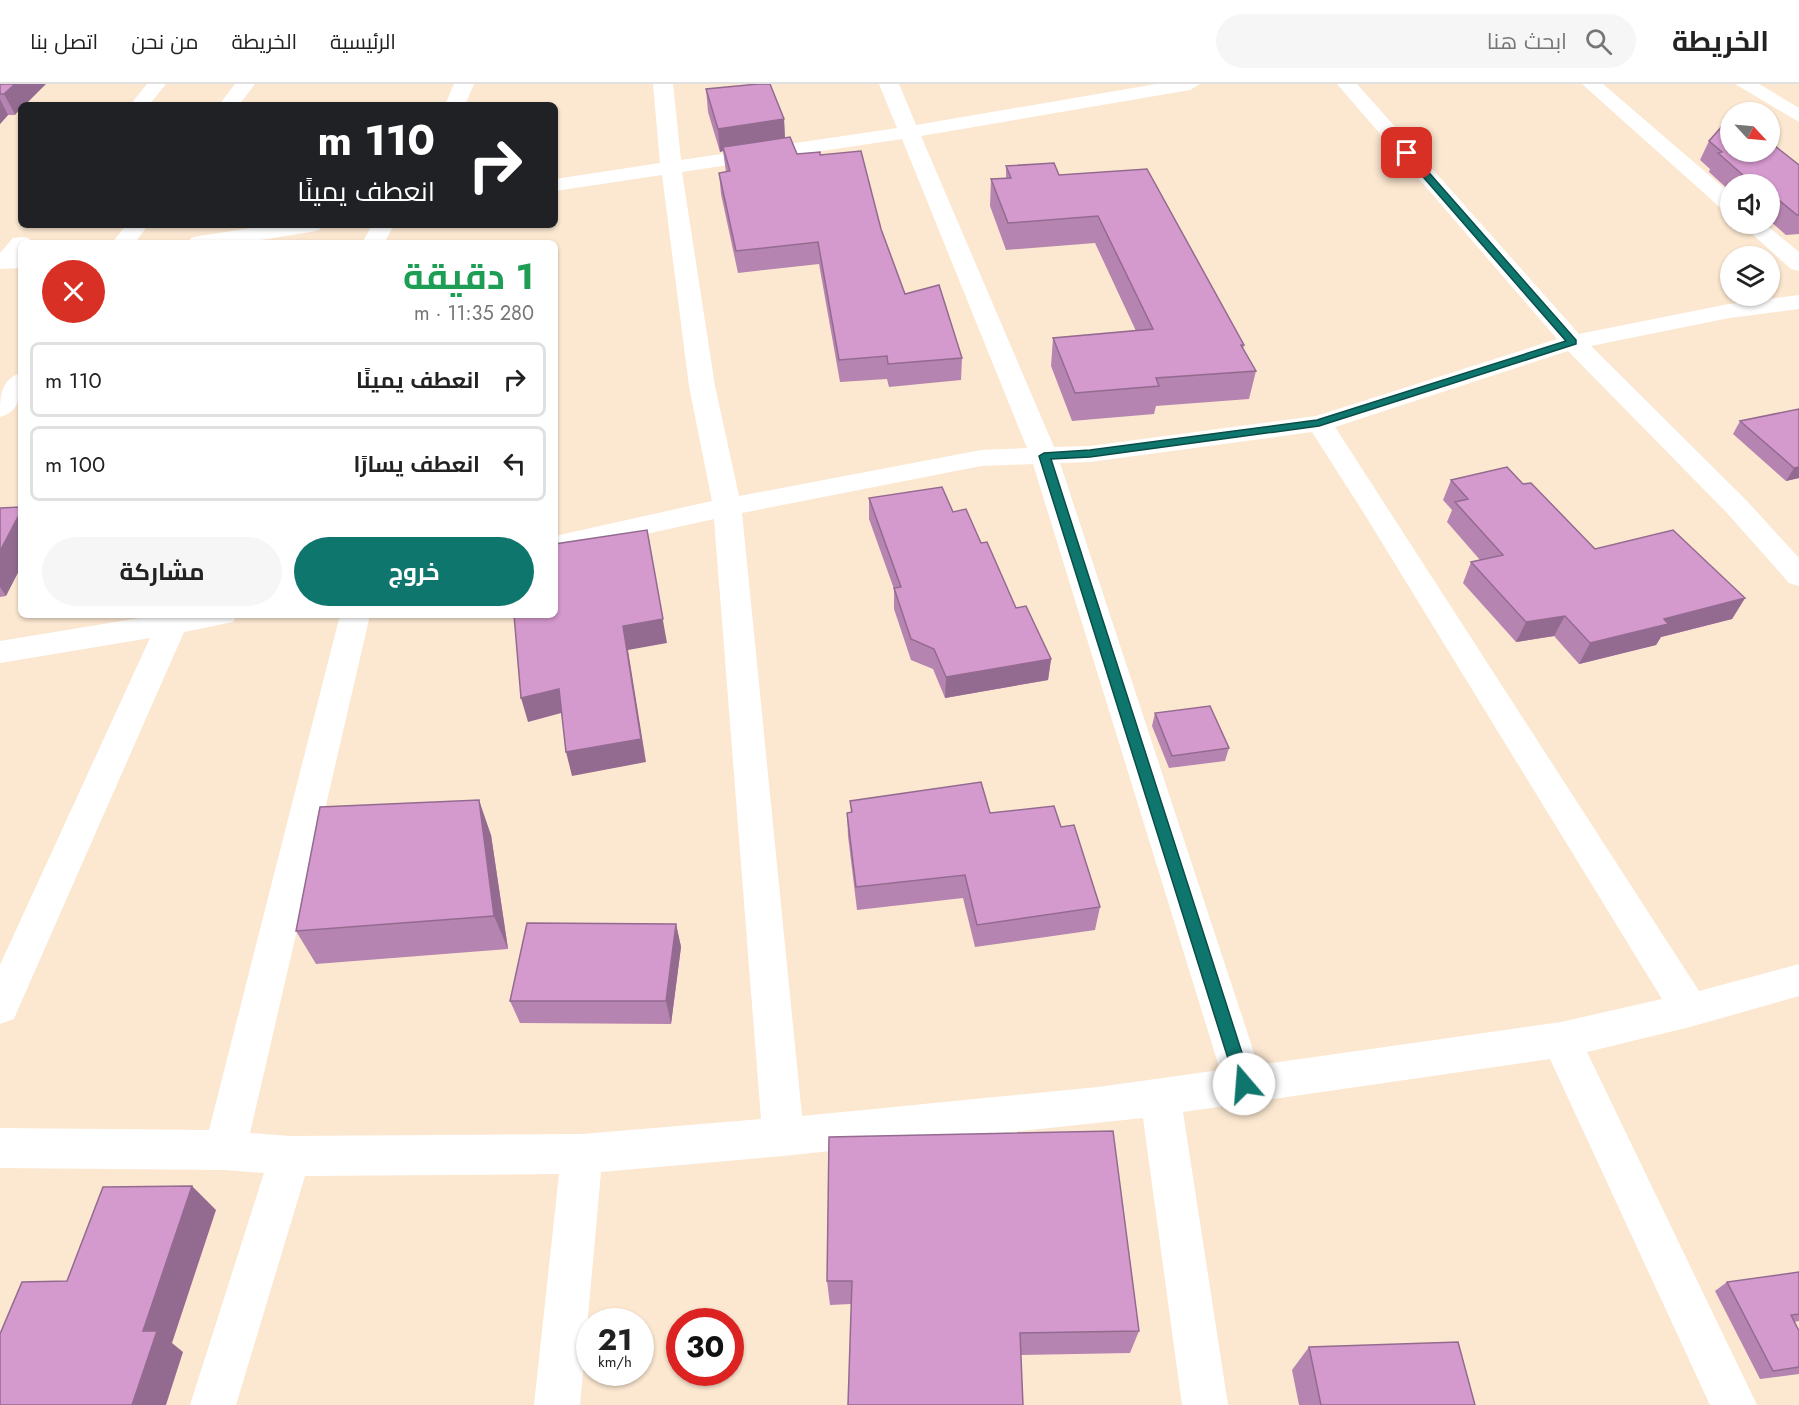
<!DOCTYPE html>
<html lang="ar">
<head>
<meta charset="utf-8">
<style>
	body { margin:0; font-family:Jost,Cairo,sans-serif; background:#f6f6f6; color:#222; direction:rtl; height:100vh; display:flex; flex-direction:column; font-size:22px; white-space:nowrap }
	* { box-sizing:border-box; margin:0 }
	p { font-size:20px; color:#767676 }
	.icon { flex:none; width:33px; height:33px; fill:none; stroke:currentColor; stroke-width:2; stroke-linecap:round; stroke-linejoin:round }
	.map { position:relative; flex:1; overflow:hidden; direction:ltr }
	.details { position:absolute; left:18px; top:156px; width:540px; height:378px; display:flex; flex-direction:column; background:#fff; border-radius:9px; box-shadow:0 2px 4px #0004; direction:rtl }
	.details>* { flex:none }
	.guide { position:absolute; left:18px; top:18px; width:540px; height:126px; border-radius:9px; box-shadow:0 2px 4px #0004; direction:rtl; background:#202124; color:#fff; overflow:hidden }
	.needle { width:39px; rotate:116deg }
	.buttons { position:absolute; left:1720px; top:18px; display:grid; gap:12px }
	.buttons a { display:grid; place-items:center; width:60px; height:60px; border-radius:50%; background:#fff; box-shadow:0 2px 4px #0004; font-size:30px }
	.speed { position:absolute; left:576px; top:1224px; display:flex; gap:12px; font-size:30px; font-weight:700; text-align:center }
	.speed>* { display:grid; place-content:center; width:78px; height:78px; border-radius:50%; background:#fff; box-shadow:0 2px 4px #0004; line-height:1 }
	.speed small { font-size:15px; font-weight:400 }
	.speed .limit { border:9px solid #d22; background:#fff; color:#111 }
	.pin { position:absolute; display:grid; place-items:center; width:51px; height:51px; color:#fff; margin:-26px; border-radius:12px; box-shadow:0 3px 9px #0006 }
	.me { position:absolute; width:66px; margin:-33px; rotate:342deg; stroke-linejoin:round; filter:drop-shadow(0 0 4px #0008) }
	.turn { display:flex; align-items:center; gap:21px; height:126px; padding:0 24px; font-size:27px }
	.turn .icon { width:78px; height:78px; stroke-width:2.5 }
	.turn b { display:block; font-size:42px; line-height:51px }
	.round { display:grid; place-items:center; flex:none; width:63px; height:63px; border-radius:32px; background:#f6f6f6 }
	.summary { display:flex; align-items:center; justify-content:space-between; height:102px; padding:0 24px }
	h1 { font-size:36px; font-weight:700; line-height:45px; color:#1e9e55 }
	.button { display:flex; gap:12px; margin-top:auto; padding:12px 24px }
	.button a { flex:1; height:69px; border-radius:36px; background:#0f766e; color:#fff; font-size:24px; font-weight:700; line-height:69px; text-align:center }
	.button a+a { background:#f6f6f6; color:#222 }
	ul { padding:0; list-style:none }
	li { display:flex; align-items:center; gap:18px; height:75px; margin:0 12px 9px; padding:0 12px; border:3px solid #e0e0e0; border-radius:9px }
	li div { flex:1 }
	li b { display:block; font-size:22px }
	li em { font-style:normal }
	header { display:flex; align-items:center; gap:36px; box-sizing:border-box; height:84px; padding:0 30px; background:#fff; border-bottom:2px solid #e0e0e0 }
	header strong { font-size:28px }
	nav { display:flex; gap:33px; margin-inline-start:auto; font-size:21px }
	.search { width:420px; height:54px; background:#f6f6f6; display:flex; align-items:center; gap:15px; box-sizing:border-box; padding:0 21px; border-radius:33px; color:#767676; font-size:22px }
	.map>svg:first-child { display:block }
	.lines { fill:none; stroke-linecap:round; stroke-linejoin:round }
	.lane { fill:#fff; fill-rule:evenodd }
	.street { fill:#fff; fill-rule:evenodd }
	.wall { fill:#b684b0 }
	.shaded-wall { fill:#946b90 }
	.building { fill:#d499cd; stroke:#946b90; stroke-width:1.5 }
	.route { fill:#0f766e; stroke:#0a4d48; stroke-width:1.5 }
</style>
</head>
<body>
<header>
<strong>الخريطة</strong>
<div class="search"><svg class="icon" aria-label="search" viewBox="0 0 24 24"><circle cx="10" cy="10" r="6"/><path d="M15 15l6 6"/></svg>ابحث هنا</div>
<nav><a>الرئيسية</a><a>الخريطة</a><a>من نحن</a><a>اتصل بنا</a></nav>
</header>
<div class="map">
<svg width="1799" height="1321" viewBox="0 0 1799 1321">
	<rect width="100%" height="100%" fill="#fce8d1"/>
	<g class="lines">
		<path class="lane" d="M147 0H166L149 21H130Z
			M21 153 29 154 32 159H21V172L12 183 0 184V169L13 154Z"/>
		<path class="street" d="M235 0H255L239 21H219Z
			M454 0H474L465 21H445Z
			M653 0H673L681 76 897 44 879 0H899L916 41 1156 0H1200L1190 6 921 52 1054 363 1090 362 1316 332 1557 255 1337 0H1357L1579 250 1729 220 1799 211V225L1729 234 1591 262 1747 417 1799 474V502L1789 499 1727 429 1568 267 1335 343 1699 907 1799 880V912L1690 943 1587 968 1757 1321H1710L1550 975 1183 1028 1228 1321H1182L1143 1034 783 1072 601 1088 580 1321H534L559 1090 305 1092 236 1321H190L264 1089 225 1086 0 1084V1044L209 1046 340 531H370L250 1049 290 1052 582 1050 761 1035 714 435 555 470V452L712 417 689 302 662 91 555 107V95L660 79ZM902 55 1027 364 981 366 739 412 715 302 682 88ZM1312 348 1365 431 1662 915 1561 938 1258 981 1060 379 1090 378ZM1033 380 1220 986 1098 1003 802 1032 742 429 981 382Z
			M1582 0H1603L1731 110V127L1723 126Z
			M1735 0H1759L1799 24V38Z
			M1741 140H1765L1799 168V187L1791 185Z
			M126 141H148L135 159H112Z
			M270 141H322L319 146 311 148 241 159H188L191 154 199 152Z
			M372 141H394L384 159H362Z
			M21 170V184L0 185V171Z
			M21 289C21 308 22 327 0 333 0 314 0 295 21 289Z
			M158 531H237L233 538 184 548 19 923 14 935 0 940V881L150 554 0 579V557Z"/>
	</g>
	<path class="wall" d="M0 0 15 31H8L0 40Z
		M706 5 784 35 785 53 797 70 820 71 881 145 905 210 962 274 961 296 889 303 887 295 840 298 819 180 738 189 721 110 719 89 726 88 723 67 720 68 708 28Z
		M1709 57 1799 81V150L1786 151 1770 137V100H1731V108L1709 88 1710 85 1700 76Z
		M1006 82 1059 91 1244 261 1243 265 1256 287 1249 315 1156 322 1154 330 1072 337 1051 282 1053 254 1136 247 1095 159 1006 166 990 122 991 95 1006 94Z
		M1799 325V394L1786 397 1733 350 1740 337Z
		M1451 396 1523 400 1595 465 1745 514 1732 535 1661 553 1656 561 1579 580 1554 552 1516 558 1463 499 1471 478 1480 476 1447 438 1452 426 1443 416Z
		M869 414 953 428 981 459 1016 524 1051 575 1048 596 945 614 933 585 911 576 894 525V505L869 435Z
		M0 424 6 512 0 513Z
		M1155 629 1229 664 1225 677 1169 684 1152 642Z
		M850 717 990 729 1061 743 1100 823 1095 846 975 863 963 814 857 826 848 752 847 729 851 728Z
		M491 751 508 865 316 880 296 847Z
		M676 840 681 863 671 940 520 939 510 917Z
		M829 1053 1139 1247 1130 1269 1021 1271 851 1220 830 1221 827 1197Z
		M1799 1188V1237L1794 1238 1799 1247V1290L1760 1295 1715 1207 1727 1198Z
		M1309 1263 1475 1321H1299L1292 1286Z"/>
	<path class="shaded-wall" d="M15 0H46L25 21H21V24L15 31 4 10Z
		M0 15 8 31 0 40Z
		M784 35 785 58 723 63V67L720 68 718 45Z
		M1799 383V394L1786 397 1794 384Z
		M21 427V483L6 512 0 503V467Z
		M647 446 667 559 628 566 646 678 572 692 566 668 623 542Z
		M1745 514 1732 535 1661 553 1656 561 1579 580 1590 559 1664 535Z
		M1565 532 1554 552 1516 558 1526 538Z
		M1051 575 1048 596 945 614 946 593Z
		M559 605 565 628 528 638 521 614Z
		M479 716 491 751 508 865 494 832Z
		M676 840 681 863 671 940 666 917Z
		M192 1102 216 1126 172 1259 183 1268 166 1321H132L143 1247Z"/>
	<path class="building" d="M0 0H15L4 10H0Z
		M758 0H770L784 35 718 45 706 5Z
		M1731 32V68H1770V58L1799 81V131H1797L1770 109V100H1753L1718 69 1722 68 1709 57Z
		M790 53 797 70 820 68V71L861 67 881 145 905 210 939 201 962 274 888 280 887 272 839 276 818 158 736 167 719 89 730 87 723 63Z
		M1054 79 1059 91 1147 85 1244 261H1241L1256 287 1156 294 1159 302 1075 309 1053 254 1153 245 1098 132 1008 139 991 95 1011 94 1006 82Z
		M1799 325V383L1794 384 1740 337Z
		M1507 383 1523 400 1531 399 1595 465 1673 446 1745 514 1664 535 1668 540 1590 559 1565 532 1526 538 1471 478 1503 471 1455 418 1468 415 1451 396Z
		M942 403 953 428 966 425 981 459 987 458 1016 524 1026 522 1051 575 946 593 934 565 911 555 894 504 901 503 869 414Z
		M21 423V427L0 467V424Z
		M647 446 663 535 623 542 641 655 566 668 559 605 521 614 514 531H555V460Z
		M1210 622 1229 664 1172 672 1155 629Z
		M981 698 990 729 1054 722 1061 743 1074 741 1100 823 977 841 965 791 856 803 847 729 852 728 850 717Z
		M479 716 494 832 296 847 320 723Z
		M527 839 676 840 666 917H510Z
		M1113 1047 1139 1247 1020 1249 1023 1321H848L852 1197H827L829 1053Z
		M192 1102 143 1247H157L132 1321H0V1250L22 1198 67 1197 103 1103Z
		M1799 1188V1230L1791 1231 1799 1247V1283L1773 1287 1727 1198Z
		M1458 1258 1475 1321H1321L1309 1263Z"/>
	<path class="route" d="M1404 67H1410L1576 256V260L1319 342 1090 373 1051 375 1252 1000 1250 1006 1244 1008 1238 1006 1236 1000 1039 372 1044 369 1090 366 1317 336 1566 257 1404 71Z"/>
</svg>
<div class="buttons">
<a><svg class="needle" viewBox="-14 -14 28 28"><path d="M0-13l5 13h-10z" fill="#e53935"/><path d="M0 13l5-13h-10z" fill="#767676"/></svg></a>
<a><svg class="icon" aria-label="sound" viewBox="0 0 24 24"><path d="M4 9h4l5-4v14l-5-4H4zM17 9q2 3 0 6"/></svg></a>
<a><svg class="icon" aria-label="layers" viewBox="0 0 24 24"><path d="M12 4l9 5-9 5-9-5zM3 14l9 5 9-5"/></svg></a>
</div>
<div class="speed"><div>21<small>km/h</small></div><div class="limit">30</div></div>
<div class="pin" style="left:1407px;top:69px;background:#d93025"><svg class="icon" aria-label="arrive" viewBox="0 0 24 24"><path d="M6 21V4h12l-3 4 3 4H6"/></svg></div>
<svg class="me" style="left:1244px;top:1000px" viewBox="-20 -20 40 40"><circle r="19" fill="#fff"/><path d="M0-13L10 11 0 6-10 11z" fill="#0f766e"/></svg>
<div class="guide">
<div class="turn"><svg class="icon" aria-label="right" viewBox="0 0 24 24"><path d="M7 20v-9h11M14 6l5 5-5 5"/></svg><div><b>110 m</b>انعطف يمينًا</div></div>
</div>
<section class="details">
<div class="summary"><div><h1>1 دقيقة</h1><p>280 m · 11:35</p></div><a class="round" style="background:#d93025;color:#fff"><svg class="icon" aria-label="close" viewBox="0 0 24 24"><path d="M6 6l12 12M18 6L6 18"/></svg></a></div>
<ul>
<li><svg class="icon" aria-label="right" viewBox="0 0 24 24"><path d="M7 20v-9h11M14 6l5 5-5 5"/></svg><div><b>انعطف يمينًا</b></div><em>110 m</em></li>
<li><svg class="icon" aria-label="left" viewBox="0 0 24 24"><path d="M17 20v-9H6M10 6l-5 5 5 5"/></svg><div><b>انعطف يسارًا</b></div><em>100 m</em></li>
</ul>
<div class="button"><a>خروج</a><a>مشاركة</a></div>
</section>
</div>
</body>
</html>
